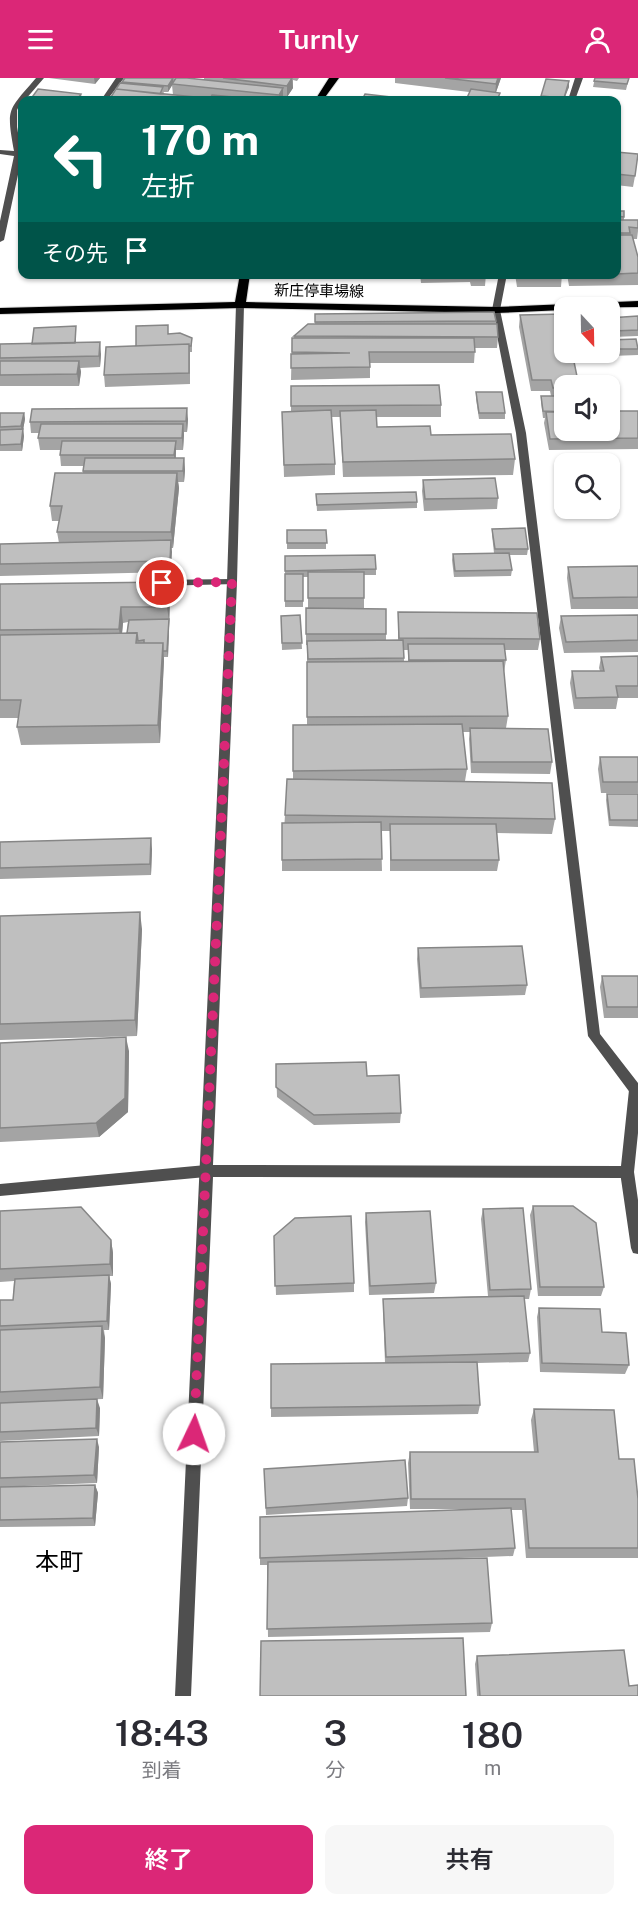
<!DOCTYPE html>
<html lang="ja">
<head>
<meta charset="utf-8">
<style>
	body { margin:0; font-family:"Public Sans","Noto Sans JP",sans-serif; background:#f7f7f7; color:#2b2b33; height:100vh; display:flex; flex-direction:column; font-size:22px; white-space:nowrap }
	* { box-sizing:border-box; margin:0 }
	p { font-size:20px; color:#7c7c81 }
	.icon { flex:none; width:33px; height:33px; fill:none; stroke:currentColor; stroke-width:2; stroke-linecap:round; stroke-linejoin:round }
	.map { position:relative; height:1618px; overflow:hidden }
	.details { display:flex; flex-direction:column; background:#fff; flex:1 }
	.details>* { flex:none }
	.banner { position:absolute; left:18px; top:18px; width:603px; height:183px; border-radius:12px; box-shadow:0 2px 4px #0004; background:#00695c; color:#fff; overflow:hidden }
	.needle { width:39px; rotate:158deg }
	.fabs { position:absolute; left:554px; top:219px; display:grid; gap:12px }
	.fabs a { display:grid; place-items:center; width:66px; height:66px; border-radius:12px; background:#fff; box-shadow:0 2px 4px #0004; font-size:30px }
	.pin { position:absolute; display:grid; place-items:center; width:51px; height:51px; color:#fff; margin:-26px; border:3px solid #fff; border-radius:50%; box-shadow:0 2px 6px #0007 }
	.me { position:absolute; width:66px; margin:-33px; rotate:3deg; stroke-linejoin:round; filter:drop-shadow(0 0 4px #0008) }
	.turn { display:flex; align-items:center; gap:21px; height:126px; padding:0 24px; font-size:27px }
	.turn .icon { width:78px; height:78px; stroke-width:2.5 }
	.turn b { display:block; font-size:42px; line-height:51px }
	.then { display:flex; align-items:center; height:57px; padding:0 24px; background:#0003; gap:12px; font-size:22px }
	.eta { display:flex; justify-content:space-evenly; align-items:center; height:102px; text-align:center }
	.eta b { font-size:36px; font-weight:600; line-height:42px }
	.button { display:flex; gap:12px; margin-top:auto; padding:12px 24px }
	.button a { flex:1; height:69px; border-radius:12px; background:#db2777; color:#fff; font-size:24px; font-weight:600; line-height:69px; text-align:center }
	.button a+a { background:#f7f7f7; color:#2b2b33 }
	header { display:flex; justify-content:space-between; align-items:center; height:78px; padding:0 24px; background:#db2777; color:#fff; font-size:27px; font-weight:600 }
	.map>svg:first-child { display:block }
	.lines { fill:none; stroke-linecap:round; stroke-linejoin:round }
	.primary-casing { stroke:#dbdbdb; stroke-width:2 }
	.minor { fill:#4f4f4f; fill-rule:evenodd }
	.tertiary { fill:#4f4f4f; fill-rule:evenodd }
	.primary { fill:#000; fill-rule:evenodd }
	.wall { fill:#a4a4a4; fill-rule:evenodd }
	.shaded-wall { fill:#868686 }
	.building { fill:#bfbfbf; stroke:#868686; stroke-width:1.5 }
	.route { stroke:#db2777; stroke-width:10; stroke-dasharray:0 18 }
	.labels { text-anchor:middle; stroke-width:4.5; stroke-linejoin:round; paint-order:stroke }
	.far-street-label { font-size:15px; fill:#000; stroke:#fff }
	.near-neighbourhood-label { font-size:24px; fill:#000; stroke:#fff }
</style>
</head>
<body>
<header><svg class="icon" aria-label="menu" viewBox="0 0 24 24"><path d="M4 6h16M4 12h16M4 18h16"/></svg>Turnly<svg class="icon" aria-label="person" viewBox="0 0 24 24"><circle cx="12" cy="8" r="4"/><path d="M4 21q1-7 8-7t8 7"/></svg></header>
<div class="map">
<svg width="638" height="1618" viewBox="0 0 638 1618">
	<rect width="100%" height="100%" fill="#fff"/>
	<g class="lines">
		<defs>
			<path id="primary" d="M329 0H339L323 22H315Z
				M240 196H250L246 224 496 229 638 223V229L564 230V232L496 235 240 230 0 236V230L235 224Z"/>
		</defs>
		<use href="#primary" class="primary-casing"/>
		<path class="minor" d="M36 0H44L25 22H22L17 32V49L22 78 4 162 0 164V143L14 78 0 76V72L14 73C6 29 8 33 36 0Z
			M116 0H124L107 22H101Z
			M575 0H583L575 22H568Z
			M499 196H507L500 232 526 355 600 956 638 1005V1017L631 1016 588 958 516 355 492 232Z
			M232 501 237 504 236 506 155 508 150 505 155 502Z
			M206 1087 211 1089 213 1093 211 1097 206 1099 0 1118V1106Z
			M627 1088 632 1090 634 1094 638 1122V1176L633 1175 631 1170 620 1094 622 1090Z"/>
		<path class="tertiary" d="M240 224 244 227 237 504 213 1087 621 1088 629 1012 631 1008 638 1006V1055L634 1094 632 1098 627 1100 213 1099 191 1618H175L227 504 236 227Z"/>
		<use href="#primary" class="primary"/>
	</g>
	<path class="wall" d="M49 0H100L95 6Z
		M125 0H187L204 2V0H299L297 3 293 2V10L287 19H283L282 22H109L123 5ZM172 7 173 17 163 16 164 14H168Z
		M395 0H501L496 14H469L395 5Z
		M595 0H629L626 12 593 9Z
		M569 3V9L564 22H540L541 18Z
		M616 74 635 98 633 109 616 107Z
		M616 133 624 139V142H638V153L637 161H633L638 179V207L569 208 567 196H616Z
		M420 196H486L485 208H471L470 204 421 205Z
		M515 196H562L561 209H517Z
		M315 236 496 243 498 259 497 270H475L474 285H370V300L291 302 292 260H294V258L315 246Z
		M520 237 564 308V352L638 333V371L549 372 544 345 545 340H543L541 324V318H551L550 313H531L519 249Z
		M638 238V258L612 259 609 251V240Z
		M76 248V265L101 276 100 289 80 290 81 294 79 308H0V266H32Z
		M168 256 192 266V274H190V306L105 309 104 297 136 268Z
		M610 262 638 268V277L611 278 609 268Z
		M291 308 441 327V339H377V349L431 357 515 381 513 397 343 399 340 339H331L335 386V397L284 399 282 334 291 333Z
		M476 314 505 335V341H479L476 321Z
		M0 335H24L25 341 23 352 24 358 22 373H0Z
		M188 341 187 354H184L183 372H176V380H184L185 392 184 404H178L179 410 173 470H171V494L0 498V466L59 465 57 454 59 443H52L50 428 83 395V388H61L60 377V372H40L38 360 39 355H31L30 344Z
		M423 402 498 420 497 431 424 433 422 413Z
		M316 416 417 424V430L317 433Z
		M492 451 528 471 527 477H509L512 492 511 498 454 499 452 482 453 476 494 475 492 457Z
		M287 452H326V471H287Z
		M285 478 376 491V497H364V531H386V563L398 562V534L540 561 538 572H505L506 582 504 594 508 638 506 650 552 684 550 696 471 695 469 661 470 654H463L467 691 465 703 555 741 552 756 497 755 499 782 497 793H390V753H381L382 793H282V782L285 737 293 701V647H307V567H306V556L308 530V499H303V529H285ZM404 572H408V584H404Z
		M638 488V531H571L567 500 568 489Z
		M0 506 170 520 168 579H164L160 665 21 667 17 649 19 640H0ZM128 544 127 555H122L123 545Z
		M300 537 302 571 282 572 281 538Z
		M638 537V574L564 575 559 550 561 538Z
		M638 578V620H618L616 631H574L570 605 572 593H600L599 590 601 579Z
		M600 679H638V715H601L598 691Z
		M607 716H638V749L609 748 606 722Z
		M0 764 152 771 151 797 0 801Z
		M0 838 142 851 137 958 0 962Z
		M418 870 527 907 525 917 420 920 417 881Z
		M602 898H638V940H604L600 909Z
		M0 965 129 973 128 1034 99 1059 0 1064Z
		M276 986 367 998 401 1035 400 1045 314 1047 277 1019Z
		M533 1128 604 1209 601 1218H538L530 1137Z
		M483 1131 531 1211 529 1221H524L530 1275 528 1284 477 1285 480 1327 478 1336 271 1339V1330L385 1285 383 1230V1221L488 1218 481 1141Z
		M0 1133 111 1162 113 1175V1198H109L111 1206 109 1252H104L105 1260 103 1321 53 1323 100 1330 99 1358 0 1363V1222H13L14 1203 0 1204Z
		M366 1135 436 1205 434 1215 369 1217 365 1144Z
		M274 1158 354 1205V1214L276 1217Z
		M539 1230 602 1254 629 1287 625 1296 540 1294 537 1239Z
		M534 1331 619 1381 638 1421V1480H526L522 1432H511L515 1470 513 1478 408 1482 492 1545 490 1554 268 1559 267 1487H260V1480L462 1431H410L408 1385 410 1374H534L531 1342Z
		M0 1364 99 1369 97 1405 0 1409Z
		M264 1391 408 1420 407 1428 266 1437Z
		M95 1407 98 1415 95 1448 0 1449V1409Z
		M477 1578 629 1608 638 1618H477L475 1586Z"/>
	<path class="shaded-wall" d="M94 0H100L95 6Z
		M173 0V6L168 14V8Z
		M292 0 293 10 287 19V8Z
		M498 0H501L495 17 496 6Z
		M569 3V9L563 22 564 20Z
		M283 10V21L282 22H279V17Z
		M81 16 82 22H77Z
		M100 264 101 276 100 289 99 278Z
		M79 283 81 294 79 308 77 296Z
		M187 330 188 341 187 354 186 343Z
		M24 335 25 341 23 352 24 358 22 373 21 366 22 355 21 348Z
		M183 346 184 357 183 372 182 360Z
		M176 363V374L175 388 174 377Z
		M184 380 185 392 184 404 183 393Z
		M177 395 179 410 173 470 171 454Z
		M171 462 172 474 171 494 170 483Z
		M169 504 170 520 168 579 167 573 169 543 167 529Z
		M121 529 123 545 121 566 119 551Z
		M163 565 164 583 160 665 158 647Z
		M151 760 152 771 151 797 150 786Z
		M140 834 142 851 137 958 135 942Z
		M126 959 129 973 128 1034 99 1059 96 1045Z
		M111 1162 113 1175V1198L110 1186Z
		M109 1197 111 1206 109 1252 107 1243Z
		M102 1248 105 1260 103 1321 100 1309Z
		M97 1321 100 1330 99 1358 96 1350Z
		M97 1361 99 1369 97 1405 94 1397Z
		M95 1407 98 1415 95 1448 93 1440Z"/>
	<path class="building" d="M125 0H173L168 8 122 4Z
		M176 0H187L283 10 279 17 172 6Z
		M223 0H292L287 8Z
		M445 0H498L496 6Z
		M595 0H629L627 6 594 3Z
		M546 1 569 3 564 20 541 18Z
		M120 5 163 9 160 16 116 11Z
		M38 11 81 16 77 22H30Z
		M116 11 225 22H109Z
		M471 11 500 15 497 22H466Z
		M365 16 392 19 390 22H392H362Z
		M212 17 268 22H225L210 21Z
		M616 74 638 76 635 98 616 96Z
		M616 133H624V139L616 138Z
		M616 142H638V150L629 149 630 155H616Z
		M616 157H632L638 179V195L616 196Z
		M518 196H562L563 198H518Z
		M494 234 496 243 315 244V236Z
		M563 236 564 274H572L579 308H564V310H553L551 302H532L520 237Z
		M638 238V252L613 253 609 240Z
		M308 246H497L498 259 294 258Z
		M168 247V256L180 255 192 260 191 268H189V266L136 268V248Z
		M76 248 75 265 32 266 34 250Z
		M292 260H474L475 274H369L370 289 291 290V276L350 275 292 274Z
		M636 261 638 271H612L610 262Z
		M100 264 99 278 0 280V266Z
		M189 266V295L104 297 106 269Z
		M0 283H79L77 296 0 297Z
		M439 307 441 327 291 328V308Z
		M476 314H502L505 335H479Z
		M541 318H564V334L543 333Z
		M187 330 186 343 30 344 32 331Z
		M331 332 335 386 284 387 282 334Z
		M376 332 377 349 430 348 431 357 511 356 515 381 343 384 340 333Z
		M609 333H638V360L550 361 546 334H564V352H609Z
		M0 335H24L21 348 0 349Z
		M41 346H183L182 360H38Z
		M23 351 21 366 0 367V352Z
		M62 363H176L174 377H60Z
		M85 380H184L183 393H83Z
		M55 395H177L171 454H57L62 428H50Z
		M495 400 498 420 425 421 423 402Z
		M416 414 417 424 317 427 316 416Z
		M525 450 528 471H495L492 451Z
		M287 452H326L327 465H287Z
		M171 462 170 483 0 486V466Z
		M509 475 512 492 455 493 453 476Z
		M375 477 376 491 285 493V478Z
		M638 488V519L573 520 568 489Z
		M308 494H364V520H308Z
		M285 496H303V523H285Z
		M169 504 167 529H121L119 551 0 552V506Z
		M306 530 386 531V556H306Z
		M398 534 537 535 540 561 399 560Z
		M300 537 302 565H282L281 538Z
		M638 537V562L566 564 561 538Z
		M169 541 167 573H163V565H144V562L138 563 137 555H127L129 542Z
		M137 555 136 565H163L158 647 17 649 21 622H0V557Z
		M403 562 404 580 308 581 307 563Z
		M408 566H504L506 582H409Z
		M638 578V608H616L618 619 576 620 572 593H604L601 579Z
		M503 583 508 638 307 639V584Z
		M462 646 467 691 293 693V647Z
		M470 650 548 651 552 684H472Z
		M600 679H638V704H603Z
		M287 701 552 705 555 741 285 737Z
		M607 716H638V742H610Z
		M381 744 382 781 282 782V745Z
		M390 746H496L499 782H391Z
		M151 760 150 786 0 790V764Z
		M140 834 135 942 0 946V838Z
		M522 868 527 907 421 910 418 870Z
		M602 898H638V929H607Z
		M126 959 125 1020 96 1045 0 1050V965Z
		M366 984 367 998 399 997 401 1035 314 1037 276 1009V986Z
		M533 1128H573L596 1145 604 1209H540Z
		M81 1129 111 1162 110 1186 0 1191V1133Z
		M523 1130 531 1211 490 1212 483 1131Z
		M430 1133 436 1205 370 1208 366 1135Z
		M351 1138 354 1205 275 1208 274 1158 295 1140Z
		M109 1197 107 1243 0 1248V1222H13L15 1201Z
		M524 1218 530 1275 386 1279 383 1221Z
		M539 1230 600 1231 602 1254 626 1255 629 1287 542 1285Z
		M102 1248 100 1309 0 1314V1252Z
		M477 1284 480 1327 271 1330V1286Z
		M97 1321 96 1350 0 1354V1325Z
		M534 1331 614 1332 619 1381H634L638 1421V1470H529L525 1421H411L410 1374H538Z
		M97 1361 94 1397 0 1400V1364Z
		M405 1382 408 1420 266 1430 264 1391Z
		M95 1407 93 1440 0 1442V1409Z
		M511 1430 515 1470 260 1480V1439Z
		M487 1480 492 1545 267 1551 268 1484Z
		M463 1560 466 1618H260L261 1563Z
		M624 1572 629 1608 638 1607V1618H480L477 1578Z"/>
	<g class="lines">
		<path class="route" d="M162 505 232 504 194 1356"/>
	</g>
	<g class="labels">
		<g class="far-street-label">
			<text transform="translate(319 213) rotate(1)" y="5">新庄停車場線</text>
		</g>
		<g class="near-neighbourhood-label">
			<text x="59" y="1492">本町</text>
		</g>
	</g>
</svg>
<div class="fabs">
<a><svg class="needle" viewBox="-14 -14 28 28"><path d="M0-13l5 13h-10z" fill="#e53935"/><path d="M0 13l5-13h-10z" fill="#7c7c81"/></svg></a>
<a><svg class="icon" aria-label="sound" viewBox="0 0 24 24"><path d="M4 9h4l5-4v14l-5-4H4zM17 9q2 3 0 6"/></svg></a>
<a><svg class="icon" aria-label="search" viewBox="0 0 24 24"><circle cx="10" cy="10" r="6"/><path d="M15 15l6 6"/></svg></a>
</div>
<div class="pin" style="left:162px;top:505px;background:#d93025"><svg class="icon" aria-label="arrive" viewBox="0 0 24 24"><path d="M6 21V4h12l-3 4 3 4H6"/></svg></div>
<svg class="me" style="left:194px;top:1356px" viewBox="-20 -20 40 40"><circle r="19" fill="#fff"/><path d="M0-13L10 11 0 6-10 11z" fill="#db2777"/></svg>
<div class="banner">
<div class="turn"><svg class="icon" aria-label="left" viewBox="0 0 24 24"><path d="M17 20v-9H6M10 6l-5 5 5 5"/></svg><div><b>170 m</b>左折</div></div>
<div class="then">その先<svg class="icon" aria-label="arrive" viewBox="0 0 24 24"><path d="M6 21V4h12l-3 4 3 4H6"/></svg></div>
</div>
</div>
<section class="details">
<div class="eta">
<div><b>18:43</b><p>到着</p></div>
<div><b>3</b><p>分</p></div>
<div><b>180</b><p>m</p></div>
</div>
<div class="button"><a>終了</a><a>共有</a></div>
</section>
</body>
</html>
